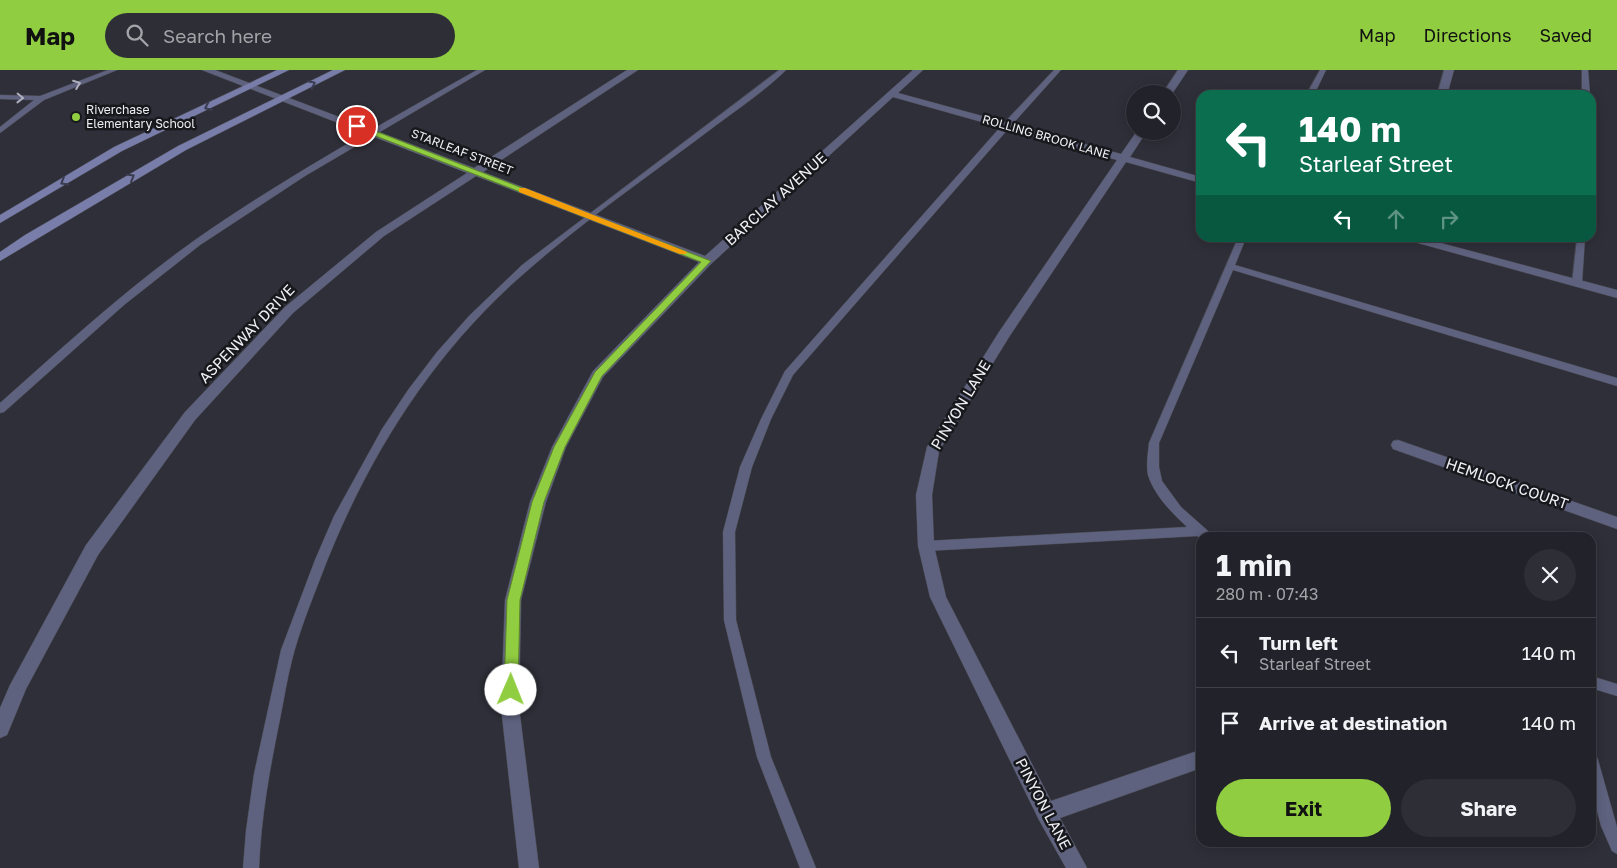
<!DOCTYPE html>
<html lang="en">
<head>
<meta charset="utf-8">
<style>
	body { margin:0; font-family:"Golos Text",sans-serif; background:#2e2f36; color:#f1f3f6; height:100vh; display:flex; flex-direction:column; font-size:19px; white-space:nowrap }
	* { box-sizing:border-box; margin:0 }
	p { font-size:16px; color:#a2a4a8 }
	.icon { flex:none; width:28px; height:28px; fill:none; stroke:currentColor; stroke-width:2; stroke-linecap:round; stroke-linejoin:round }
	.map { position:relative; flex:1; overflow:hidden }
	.side { position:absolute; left:1196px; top:462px; width:400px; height:315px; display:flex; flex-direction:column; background:#22232a; border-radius:15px; box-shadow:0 2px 12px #0003,0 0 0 1px #3f4047 }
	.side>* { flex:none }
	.top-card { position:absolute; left:1196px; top:20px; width:400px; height:152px; border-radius:15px; box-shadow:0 2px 12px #0003,0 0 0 1px #3f4047; background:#0b6e4f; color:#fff; overflow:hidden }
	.tools { position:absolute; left:1126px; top:15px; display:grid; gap:10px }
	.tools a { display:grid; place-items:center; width:55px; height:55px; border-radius:50%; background:#22232a; box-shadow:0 2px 12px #0003,0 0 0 1px #3f4047; font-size:25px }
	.pin { position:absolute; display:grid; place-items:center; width:42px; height:42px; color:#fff; margin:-21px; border:2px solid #fff; border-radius:50%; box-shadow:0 1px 5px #0007 }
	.me { position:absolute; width:55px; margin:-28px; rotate:1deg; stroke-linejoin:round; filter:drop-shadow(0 0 4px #0008) }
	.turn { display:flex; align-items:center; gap:18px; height:105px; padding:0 20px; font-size:22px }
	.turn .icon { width:65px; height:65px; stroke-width:2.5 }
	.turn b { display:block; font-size:35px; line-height:42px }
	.lanes { display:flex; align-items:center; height:48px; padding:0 20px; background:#0003; justify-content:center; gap:25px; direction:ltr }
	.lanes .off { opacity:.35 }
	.round { display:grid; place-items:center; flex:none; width:52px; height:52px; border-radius:26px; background:#2e2f36 }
	.headline { display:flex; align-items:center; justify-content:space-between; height:85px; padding:0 20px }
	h1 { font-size:30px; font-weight:700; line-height:38px }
	.cta { display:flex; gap:10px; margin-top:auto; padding:10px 20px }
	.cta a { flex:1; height:58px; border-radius:30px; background:#90cd40; color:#111; font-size:20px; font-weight:700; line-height:58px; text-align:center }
	.cta a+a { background:#2e2f36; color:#f1f3f6 }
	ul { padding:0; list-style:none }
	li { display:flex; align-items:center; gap:15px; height:70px; padding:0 20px; border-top:1px solid #3f4047 }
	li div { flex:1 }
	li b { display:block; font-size:19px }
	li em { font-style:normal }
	header { display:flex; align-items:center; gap:30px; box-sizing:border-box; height:70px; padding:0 25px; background:#90cd40; color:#111 }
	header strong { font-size:24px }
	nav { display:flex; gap:28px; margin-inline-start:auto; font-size:18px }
	.search { width:350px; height:45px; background:#2e2f36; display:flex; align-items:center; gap:12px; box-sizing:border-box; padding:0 18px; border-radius:28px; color:#a2a4a8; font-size:19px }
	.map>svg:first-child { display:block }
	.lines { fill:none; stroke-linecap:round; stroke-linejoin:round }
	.lane-casing { stroke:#494a52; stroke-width:1 }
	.street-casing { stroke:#494a52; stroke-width:1 }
	.secondary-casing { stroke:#494a52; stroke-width:1 }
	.lane { fill:#5f627e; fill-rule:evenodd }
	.street { fill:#5f627e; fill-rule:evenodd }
	.secondary { fill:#797daa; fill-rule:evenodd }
	.oneway { stroke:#aeafbf }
	.oneway2 { stroke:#393b4e }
	.route { fill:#90cd40; stroke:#5e852a }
	.slow { fill:#f59e0b }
	.poi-dot { fill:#90cd40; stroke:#17181c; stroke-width:2 }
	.labels { text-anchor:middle; stroke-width:5; stroke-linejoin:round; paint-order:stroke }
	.far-poi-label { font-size:12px; fill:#eeeef4; stroke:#17181c; text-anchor:start }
	.far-street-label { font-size:12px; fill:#eeeef4; stroke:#17181c }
	.street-label { font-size:15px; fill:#eeeef4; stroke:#17181c }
</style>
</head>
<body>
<header>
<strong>Map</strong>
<div class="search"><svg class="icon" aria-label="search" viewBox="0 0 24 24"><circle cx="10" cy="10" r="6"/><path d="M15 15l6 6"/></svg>Search here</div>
<nav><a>Map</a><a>Directions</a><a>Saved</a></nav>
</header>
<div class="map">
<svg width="1617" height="798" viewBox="0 0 1617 798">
	<rect width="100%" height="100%" fill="#2e2f38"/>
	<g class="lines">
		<defs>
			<path id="lane" d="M108 0H117L44 30 0 63V57L34 30 0 29V25L40 26Z
				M477 0H485L305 106 200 175 124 235 4 342 0 343V333C63 277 126 219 195 170 285 107 382 54 477 0Z
				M779 0H786C765 21 739 38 715 56 653 103 587 148 528 200 432 282 364 392 320 509 310 535 299 562 292 590 287 609 284 629 280 649 270 698 261 747 259 798H243L246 761 254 704 281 580 315 490 334 446 382 359 408 320 437 282 469 246 522 195Z
				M1054 0H1061L1009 58 793 305 771 349 752 397 735 462 736 550 771 687 816 798H800L757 687 724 550 723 462 740 397 761 349 785 301 1003 54Z
				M1320 0H1326L1314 25H1306Z
				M1582 0H1588L1590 25H1582Z
				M1238 168H1246L1235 195 1617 308V316L1233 200 1159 373V397L1162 411 1181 437 1216 468 1201 469 1197 466 926 481 922 479 920 476 922 473 926 471 1187 457C1172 443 1154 425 1148 405 1146 395 1148 383 1149 373Z
				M1577 168H1585L1582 213 1577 216 1572 213Z
				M1591 606 1617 614V626L1591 618Z
				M1591 683 1596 685 1598 690 1617 757V784L1612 781 1601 756 1591 718Z"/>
			<path id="street" d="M202 0H215L474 98 627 0H638L483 102 705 186 913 0H923L898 23 1121 84 1137 61H1147L1130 87 1201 107V113L1126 92 1009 267 939 381 932 425 934 476 946 527 1051 731 1200 680 1201 698 1060 748 1087 798H1066L1039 750 930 527 918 476 916 425 927 377 999 262 1117 90 893 27 711 194 603 307 566 377 546 432 521 530 519 637 539 798H519L501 637 505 530 530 432 552 377 593 301 699 192 476 106 384 166 293 243 195 350 98 485 26 619 7 665 0 668V638L10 615 86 475 185 342 285 237 376 162 467 103Z
				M1178 0H1188L1172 24H1162Z
				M1444 0H1454L1447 25H1437Z
				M1405 168H1422L1617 220V228L1407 170Z
				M1398 370 1617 447V459L1393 379 1391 375 1393 371Z"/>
			<path id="secondary" d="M277 0H289L122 81 0 153V145L114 77Z
				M333 0H345L186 80 0 191V182L25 165 178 76Z"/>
		</defs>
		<use href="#lane" class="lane-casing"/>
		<use href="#street" class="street-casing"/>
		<use href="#secondary" class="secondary-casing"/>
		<use href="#lane" class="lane"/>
		<use href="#street" class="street"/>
		<use href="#secondary" class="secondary"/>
	</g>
	<defs><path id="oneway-chevron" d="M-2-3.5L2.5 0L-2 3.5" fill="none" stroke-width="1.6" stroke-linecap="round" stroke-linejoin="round" transform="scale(1.25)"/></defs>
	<g class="oneway">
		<use href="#oneway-chevron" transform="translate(77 14) rotate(-21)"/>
		<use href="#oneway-chevron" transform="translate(20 28) rotate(1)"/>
	</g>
	<g class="oneway2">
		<use href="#oneway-chevron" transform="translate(312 14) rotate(-26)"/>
		<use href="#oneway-chevron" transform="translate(208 37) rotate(155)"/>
		<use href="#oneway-chevron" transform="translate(131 107) rotate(-30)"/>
		<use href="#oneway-chevron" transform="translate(64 112) rotate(149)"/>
	</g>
	<path class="route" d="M357 54 711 191 602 306 565 377 544 432 520 530 518 620 516 624 511 626 506 624 504 620 507 530 532 432 554 377 595 302 701 192 355 58 354 56Z"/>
	<path class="slow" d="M519 118H525L687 182 686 184H680L519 122Z"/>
	<circle class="poi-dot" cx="76" cy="47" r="5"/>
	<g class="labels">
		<g class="far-poi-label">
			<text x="86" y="44">Riverchase<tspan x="86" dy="14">Elementary School</tspan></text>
		</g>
		<g class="far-street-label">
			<text transform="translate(1046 67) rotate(16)" y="4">ROLLING BROOK LANE</text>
			<text transform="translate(462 82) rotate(21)" y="4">STARLEAF STREET</text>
		</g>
		<g class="street-label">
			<text transform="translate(776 129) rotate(-42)" y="5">BARCLAY AVENUE</text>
			<text transform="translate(247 264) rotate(-46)" y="5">ASPENWAY DRIVE</text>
			<text transform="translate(961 335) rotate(-59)" y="5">PINYON LANE</text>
			<text transform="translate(1507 414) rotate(19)" y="5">HEMLOCK COURT</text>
			<text transform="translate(1043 734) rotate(62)" y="5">PINYON LANE</text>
		</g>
	</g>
</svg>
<div class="tools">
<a><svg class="icon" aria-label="search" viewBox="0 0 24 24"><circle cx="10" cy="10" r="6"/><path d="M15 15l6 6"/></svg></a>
</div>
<div class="pin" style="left:357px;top:56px;background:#d93025"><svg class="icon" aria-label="arrive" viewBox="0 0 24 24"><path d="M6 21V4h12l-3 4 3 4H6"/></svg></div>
<svg class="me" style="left:511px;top:620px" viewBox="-20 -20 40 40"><circle r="19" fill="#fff"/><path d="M0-13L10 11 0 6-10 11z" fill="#90cd40"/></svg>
<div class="top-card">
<div class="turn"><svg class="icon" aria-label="left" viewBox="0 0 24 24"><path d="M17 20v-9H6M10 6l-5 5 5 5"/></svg><div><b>140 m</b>Starleaf Street</div></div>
<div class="lanes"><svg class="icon" aria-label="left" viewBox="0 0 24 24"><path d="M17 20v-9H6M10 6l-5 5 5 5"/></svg><svg class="icon off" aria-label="ahead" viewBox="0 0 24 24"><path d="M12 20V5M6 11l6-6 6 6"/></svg><svg class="icon off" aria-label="right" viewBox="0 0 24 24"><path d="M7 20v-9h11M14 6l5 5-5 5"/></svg></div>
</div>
<section class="side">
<div class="headline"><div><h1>1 min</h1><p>280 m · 07:43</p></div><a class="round"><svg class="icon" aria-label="close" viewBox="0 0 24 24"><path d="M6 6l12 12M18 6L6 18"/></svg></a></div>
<ul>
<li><svg class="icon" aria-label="left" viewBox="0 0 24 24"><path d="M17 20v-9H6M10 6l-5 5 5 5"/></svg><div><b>Turn left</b><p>Starleaf Street</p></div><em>140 m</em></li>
<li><svg class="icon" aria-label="arrive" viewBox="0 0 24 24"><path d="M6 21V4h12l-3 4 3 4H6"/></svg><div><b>Arrive at destination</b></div><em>140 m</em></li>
</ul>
<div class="cta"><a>Exit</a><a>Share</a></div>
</section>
</div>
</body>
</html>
